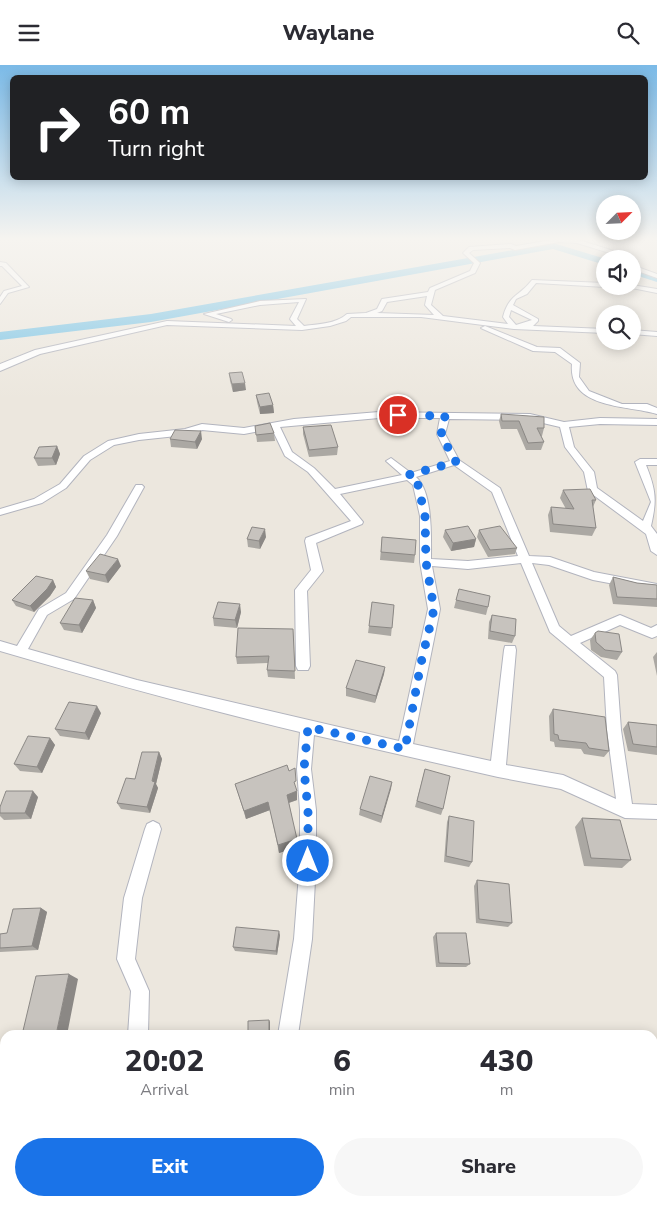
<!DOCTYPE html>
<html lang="en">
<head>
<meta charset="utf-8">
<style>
	body { margin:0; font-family:"Nunito Sans",sans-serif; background:#f7f7f7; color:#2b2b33; height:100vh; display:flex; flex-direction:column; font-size:19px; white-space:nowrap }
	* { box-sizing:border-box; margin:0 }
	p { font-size:16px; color:#7c7c81 }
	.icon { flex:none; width:28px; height:28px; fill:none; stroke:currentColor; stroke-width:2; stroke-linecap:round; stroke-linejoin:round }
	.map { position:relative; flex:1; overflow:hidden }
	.sheet { position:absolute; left:0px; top:965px; width:658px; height:176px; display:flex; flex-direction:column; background:#fff; border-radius:15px 15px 0 0; box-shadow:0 2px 12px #0003 }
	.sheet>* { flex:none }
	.top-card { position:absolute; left:10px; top:10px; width:638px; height:105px; border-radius:8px; box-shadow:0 2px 12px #0003; background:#202124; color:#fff; overflow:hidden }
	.needle { width:32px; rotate:66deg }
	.controls { position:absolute; left:596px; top:130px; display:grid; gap:10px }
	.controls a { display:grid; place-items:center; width:45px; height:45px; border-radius:50%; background:#fff; box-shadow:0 2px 12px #0003; font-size:25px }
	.pin { position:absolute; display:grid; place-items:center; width:42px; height:42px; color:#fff; margin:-21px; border:2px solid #fff; border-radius:50%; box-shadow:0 1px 5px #0007 }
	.me { position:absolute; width:55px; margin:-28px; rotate:0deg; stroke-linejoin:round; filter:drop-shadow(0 0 4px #0008) }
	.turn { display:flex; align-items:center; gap:18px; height:105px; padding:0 15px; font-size:22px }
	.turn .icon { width:65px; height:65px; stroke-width:2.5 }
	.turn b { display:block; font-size:35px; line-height:42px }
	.eta { display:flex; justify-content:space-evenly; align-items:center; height:85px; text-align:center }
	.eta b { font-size:30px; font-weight:800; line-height:35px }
	.action { display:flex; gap:10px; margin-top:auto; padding:10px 15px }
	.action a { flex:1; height:58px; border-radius:30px; background:#1a73e8; color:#fff; font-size:20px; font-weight:800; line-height:58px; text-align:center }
	.action a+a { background:#f7f7f7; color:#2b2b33 }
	header { display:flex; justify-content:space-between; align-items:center; height:65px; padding:0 15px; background:#fff; font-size:22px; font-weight:800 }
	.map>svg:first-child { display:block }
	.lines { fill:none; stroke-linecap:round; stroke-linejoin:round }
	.river { fill:#79c4e6; fill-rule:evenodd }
	.minor-casing { stroke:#b2b4be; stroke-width:2 }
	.minor { fill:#fff; fill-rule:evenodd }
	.wall { fill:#aba8a3 }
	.shaded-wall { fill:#8b8885 }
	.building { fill:#c7c3be; stroke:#8b8885 }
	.route { stroke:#1a73e8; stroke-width:9; stroke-dasharray:0 16.2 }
</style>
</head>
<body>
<header><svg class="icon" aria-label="menu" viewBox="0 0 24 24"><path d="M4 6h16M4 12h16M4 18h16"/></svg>Waylane<svg class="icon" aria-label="search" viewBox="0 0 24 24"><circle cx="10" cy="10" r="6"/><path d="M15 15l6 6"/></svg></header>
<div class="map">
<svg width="657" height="1141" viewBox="0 0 657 1141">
	<rect width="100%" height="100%" fill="#ece7de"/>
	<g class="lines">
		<path class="river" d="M553 178 606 194 605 200 553 184 151 257 0 275V267L151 249Z
			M632 202 657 209V217L632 209Z"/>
		<defs>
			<path id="minor" d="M552 175H579L620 188 624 194H618L616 190 577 178 559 177 515 185 510 183 473 185 469 188 480 198 475 208 435 225 431 240 443 251 508 259 503 252C509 229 519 232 532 215L605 218V221H607L605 222 536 218 527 229 516 234 513 240 538 254V256L533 261 605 264V268L514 264 421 252H351L346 256 330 261 302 265 167 260 40 289 0 306V299L35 285 167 256 296 261 290 254 299 237 260 240 216 249 231 254 232 255 229 257 204 249 260 236 306 234 297 254 304 261C318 259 336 259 347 249L366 248 377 244 382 234 428 227 430 223 470 206 474 198 463 188 469 182 511 179 516 181ZM427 231 425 240 434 250 377 248 382 246 387 237ZM511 245 532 255 516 260 509 252Z
				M0 197 6 198 29 222 8 228 0 239V232L4 226 22 221 2 201H0Z
				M632 200 657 209V213L632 204Z
				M632 220 657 224V228L622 221Z
				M485 261 537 282 560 283 580 298 579 312 589 326 622 339H647L657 343V349C627 340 568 344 572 299L555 287 533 286 483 264 481 263Z
				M632 265 657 267V271L632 269Z
				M379 347 530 349 564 357 600 353 657 354V360L600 359 569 362 574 382 594 407 597 423 643 456 651 437 635 397 640 394H657V400H646C656 425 657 435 651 461L657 469V490L651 486 646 469 588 426 584 407 565 382 560 362 530 355 449 354 445 369 459 395 500 423 529 491 550 492 594 507 657 519V527L593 515 549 500 532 498 559 561 571 571 620 550 651 563 657 560V571L652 573 620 560 580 578 615 606 617 610 621 665 632 739 657 740V754L625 753 561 724 498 712 314 670 311 704 316 745V796L312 874 298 970H278L294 874 300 796V745L297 704 300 667C199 643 99 615 0 586V576L17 581 39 544 66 528 107 470 136 420H142L144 422 117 471 74 534 47 550 28 584 137 615 399 676 428 544 420 497V451L413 420 407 415 340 429 363 457 362 459 316 478 323 506 307 526 310 601 308 605H298L296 601 295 525 311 505 305 476 306 473 351 456 308 407 285 391 272 364 244 369 202 365 186 370 139 375 114 380 90 395 66 423 42 438 0 450V444L34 434 60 419 84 391 108 376 139 369 185 364 202 359 244 363 294 354ZM379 353H440L437 369 450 396 411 408 391 393 386 396 402 410 335 424 314 403 292 387 280 362ZM454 400 492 427 518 491 468 496 431 494C431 472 433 427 416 412ZM521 498 550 567 604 612 607 665 616 734 563 710 506 700 516 585 515 581H505L504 585 491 696 413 679 440 544 432 501 468 504Z
				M153 756 159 759 161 764 142 833 135 894 149 926 148 970H128L131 926 117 894 124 833 145 764 147 759Z
				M94 1136H116L114 1141H92Z
				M258 1136H280V1141H258Z"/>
		</defs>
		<use href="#minor" class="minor-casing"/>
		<use href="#minor" class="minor"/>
	</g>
	<path class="wall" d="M229 308 246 325 233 327 230 316Z
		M256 330 273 340 274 348 260 349 257 337Z
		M501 349 544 363 542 371H541L544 377 541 385H526L517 364H501L499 356Z
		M255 361 274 368 275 376 257 377Z
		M303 362 338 382 337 390 309 392 303 369Z
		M170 374H202L197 384 171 382Z
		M57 381 60 389 56 400 38 401 34 393Z
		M563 425 596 435 593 442 596 463 592 471 550 467 548 450 551 442 566 444 560 433Z
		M445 465 476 474 474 482 451 486 443 472Z
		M479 465 517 483 515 489 488 492 477 472Z
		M266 472 260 484 248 482 247 474Z
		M382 472 415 490 414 498 380 495Z
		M121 501 108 518 90 514 86 506Z
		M613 512 637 518 657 520V542L613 539 609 520Z
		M53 515 56 522 50 531 34 547 16 541 12 535Z
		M459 524 488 542 486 550 454 543Z
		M93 535 96 543 82 568 64 565 60 558Z
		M394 540 391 571 368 568 369 561Z
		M241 547 237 563 214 561 213 553Z
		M492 550 515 571 512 578 488 574 489 557Z
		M293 564 295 614 268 612 267 605 268 598 237 599 236 592Z
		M595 568 622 587 617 595 601 592 591 585 590 575Z
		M657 587V611L653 592Z
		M385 602 384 609 375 638 346 631V623Z
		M553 644 609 686 604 692 584 689 581 684 555 682 554 677 550 676 549 651Z
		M101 648 89 675 60 671 55 664Z
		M628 657 657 660V690L628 686 623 664Z
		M50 673 55 680 42 708 20 706 14 699Z
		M159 687 162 694 156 719 158 723 150 748 121 744 117 738 135 714Z
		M425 704 443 744 441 750 415 742Z
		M392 717 381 758 359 750 360 744Z
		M235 719 296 725 297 735 289 738 298 782 279 788 270 745 246 754Z
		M38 732 31 754 4 755 0 751V742Z
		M449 751 472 797 469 802 444 797 447 757Z
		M582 753 631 795 622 803 584 801 575 762Z
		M477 815 512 858 508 862 476 858 474 821Z
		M41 843 47 847 38 885 0 887V869L7 868Z
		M436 868 470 899 466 902H436L433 872Z
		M280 870 277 890 235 886 233 882Z
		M301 1136H311L330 1141H300Z
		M521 1136H571L572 1141H521Z"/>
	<path class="shaded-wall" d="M245 318 246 325 233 327 232 319Z
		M273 340 274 348 260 349V342Z
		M201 366 202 374 197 384 195 377Z
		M57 381 60 389 56 400 52 393Z
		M265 464 266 472 260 484 259 476Z
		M476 474 474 482 451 486 453 478Z
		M118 494 121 501 108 518 105 510Z
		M53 515 56 522 50 531 34 547 30 541Z
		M93 535 96 543 82 568 79 560Z
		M240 539 241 547 237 563 235 555Z
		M385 602 384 609 375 638 376 631Z
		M97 641 101 648 89 675 85 668Z
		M50 673 55 680 42 708 37 702Z
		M159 687 162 694 156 719 158 723 150 748 147 742Z
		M392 717 391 724 381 758 382 751Z
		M33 726 38 732 31 754 25 748Z
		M297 726V735L288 738 287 730Z
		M268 737 270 745 246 754 244 746Z
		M297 774 298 782 279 788 278 780Z
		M41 843 47 847 38 885 32 881Z
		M279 866 280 870 277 890 276 886Z
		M69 909 78 914 67 970H56Z
		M269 955 270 957V970H269Z
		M3 1012H5V1037L2 1051H0V1023Z
		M224 1136H227L226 1141H224Z"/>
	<path class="building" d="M242 307 245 318 232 319 229 308Z
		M269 328 273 340 260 342 256 330Z
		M501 349 544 352V363H537L544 377 528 378 519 356H502Z
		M270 358 274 368 256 370 255 361Z
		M331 360 338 382 309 385 303 362Z
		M175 365 201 366 195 377 170 374Z
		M57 381 52 393H34L39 382Z
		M590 424 596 435H592L596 463 553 459 551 442 574 444 563 425Z
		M468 461 476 474 453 478 445 465Z
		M500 461 517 483 490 485 479 465Z
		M252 462 265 464 259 476 247 474Z
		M382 472 416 475 415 490 381 487Z
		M100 489 118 494 105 510 86 506Z
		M36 511 53 515 47 524 30 541 12 535Z
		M613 512 637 518 657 520V534L617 532Z
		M459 524 490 531 488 542 456 535Z
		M75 533 93 535 79 560 60 558Z
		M218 537 240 539 235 555 213 553Z
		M372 537 394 540 392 563 369 561Z
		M492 550 516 554 515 571 490 566Z
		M238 563 293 564 295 606 267 605 269 591 236 592Z
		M598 566 619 569 622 587 605 585 596 577 595 568Z
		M356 595 385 602 376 631 346 623Z
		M69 637 97 641 85 668 55 664Z
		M553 644 605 652 609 686 589 683 586 678 559 675 558 670 554 669Z
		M628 657 657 660V682L633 679Z
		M28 671 50 673 37 702 14 699Z
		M142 687H159L152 716 155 717 147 742 117 738 126 713 135 714Z
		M287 700 289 706 295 703 296 716 294 717 297 726 287 730 297 774 278 780 268 737 244 746 235 719Z
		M425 704 450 711 443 744 417 736Z
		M370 711 392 717 382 751 360 744Z
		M6 726H33L25 748H0V742Z
		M449 751 474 756 472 797 446 791Z
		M582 753 620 755 631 795 591 793Z
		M477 815 509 819 512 858 479 854Z
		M41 843 32 881 0 883V869L7 868 13 844Z
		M236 862 279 866 276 886 233 882Z
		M436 868H466L470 899 439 898Z
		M69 909 56 970H22L36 911Z
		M269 955V970H248V956Z
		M0 1012H3L0 1023Z
		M186 1136H224V1141H185Z
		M301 1136H303L322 1141H300Z
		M528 1136H571L572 1141H529Z"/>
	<linearGradient id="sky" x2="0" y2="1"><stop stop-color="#7bbae7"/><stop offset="0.52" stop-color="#f6f4f0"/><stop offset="1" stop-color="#f6f4f0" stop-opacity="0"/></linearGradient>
	<rect width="657" height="334" fill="url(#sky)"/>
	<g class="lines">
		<path class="route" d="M308 796V745L304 704 308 662 405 684 421 598 434 544 426 497 425 451 418 420 408 410 456 397 441 370 445 351 398 350"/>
	</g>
</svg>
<div class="controls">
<a><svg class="needle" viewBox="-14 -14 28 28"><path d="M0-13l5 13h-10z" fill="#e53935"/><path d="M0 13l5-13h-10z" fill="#7c7c81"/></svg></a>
<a><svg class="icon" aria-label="sound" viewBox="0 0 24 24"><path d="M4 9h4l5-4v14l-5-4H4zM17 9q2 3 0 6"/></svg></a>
<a><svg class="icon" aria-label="search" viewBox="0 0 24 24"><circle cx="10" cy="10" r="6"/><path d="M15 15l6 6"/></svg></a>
</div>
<div class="pin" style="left:398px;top:350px;background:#d93025"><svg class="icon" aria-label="arrive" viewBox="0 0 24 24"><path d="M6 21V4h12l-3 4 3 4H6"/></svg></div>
<svg class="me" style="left:308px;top:796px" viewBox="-20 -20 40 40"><circle r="17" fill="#1a73e8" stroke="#fff" stroke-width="3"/><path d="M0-11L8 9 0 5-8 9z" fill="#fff"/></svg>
<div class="top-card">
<div class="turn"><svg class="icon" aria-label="right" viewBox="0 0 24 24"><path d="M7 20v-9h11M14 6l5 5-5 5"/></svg><div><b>60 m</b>Turn right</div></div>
</div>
<section class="sheet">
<div class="eta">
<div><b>20:02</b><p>Arrival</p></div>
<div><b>6</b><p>min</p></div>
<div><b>430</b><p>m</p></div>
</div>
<div class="action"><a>Exit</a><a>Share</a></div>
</section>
</div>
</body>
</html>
